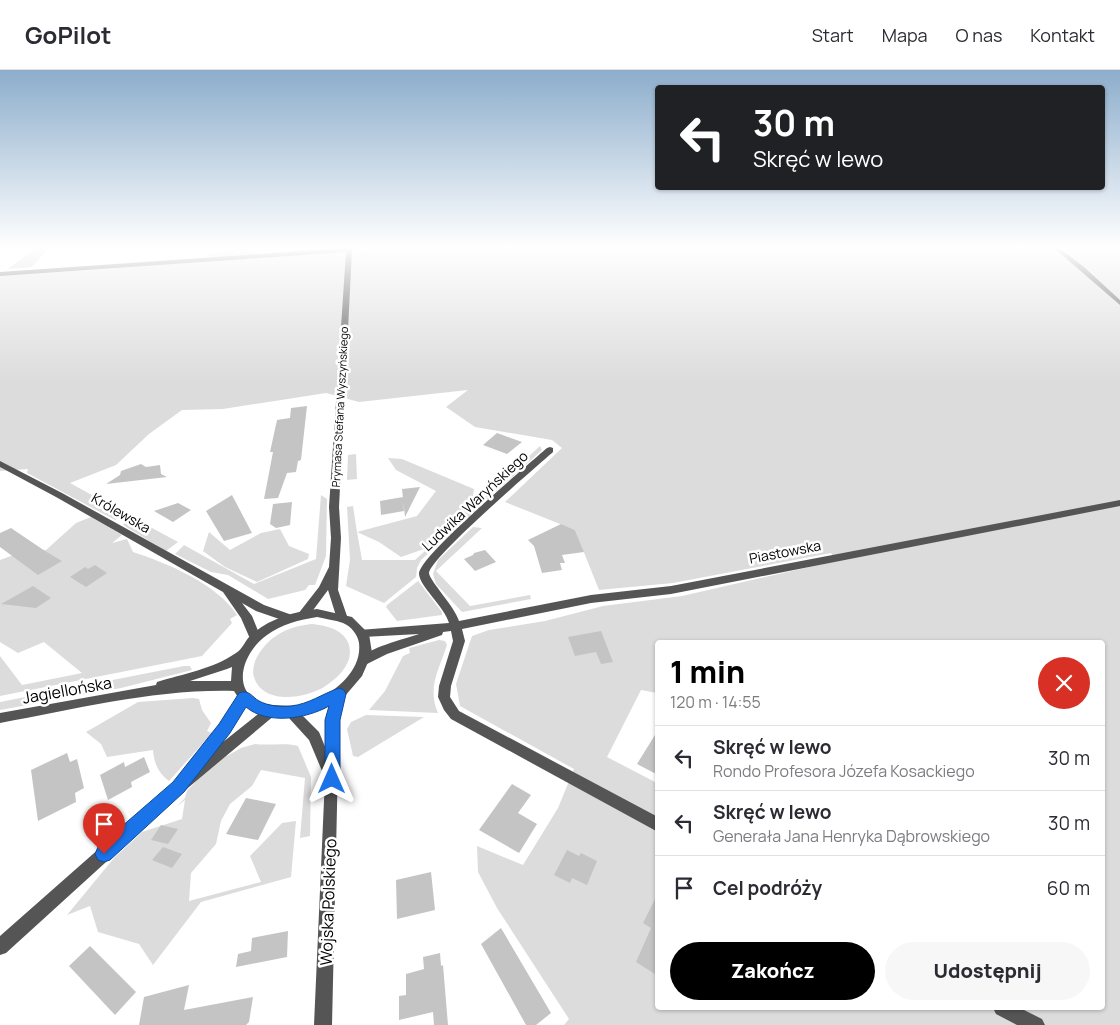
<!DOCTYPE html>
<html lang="pl">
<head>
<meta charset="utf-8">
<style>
	body { margin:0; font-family:Manrope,sans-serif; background:#f7f7f7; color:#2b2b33; height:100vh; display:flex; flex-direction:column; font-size:19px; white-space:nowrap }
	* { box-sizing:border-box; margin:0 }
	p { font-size:16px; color:#7c7c81 }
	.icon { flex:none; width:28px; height:28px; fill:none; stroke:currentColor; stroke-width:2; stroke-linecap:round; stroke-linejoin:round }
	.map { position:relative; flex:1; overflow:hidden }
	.side { position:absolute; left:655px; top:570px; width:450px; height:370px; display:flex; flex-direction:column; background:#fff; border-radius:5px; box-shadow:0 1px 4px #0004 }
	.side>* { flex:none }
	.top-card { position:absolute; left:655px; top:15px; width:450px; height:105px; border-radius:5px; box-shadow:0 1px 4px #0004; background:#202124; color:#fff; overflow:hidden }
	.pin { position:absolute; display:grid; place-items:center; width:42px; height:42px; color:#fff; margin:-51px -21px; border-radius:50% 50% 50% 0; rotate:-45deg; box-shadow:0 0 5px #0007 }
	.pin .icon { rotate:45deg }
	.me { position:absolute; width:55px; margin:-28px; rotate:0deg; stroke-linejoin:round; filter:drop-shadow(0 0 4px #0008) }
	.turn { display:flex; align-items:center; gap:18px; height:105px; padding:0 15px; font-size:22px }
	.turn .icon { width:65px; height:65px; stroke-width:2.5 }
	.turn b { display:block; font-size:35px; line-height:42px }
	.round { display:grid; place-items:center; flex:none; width:52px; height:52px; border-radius:26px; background:#f7f7f7 }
	.headline { display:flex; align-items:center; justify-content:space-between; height:85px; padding:0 15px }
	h1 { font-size:30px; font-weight:800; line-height:38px; color:#000 }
	.primary-button { display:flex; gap:10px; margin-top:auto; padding:10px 15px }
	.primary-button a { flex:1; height:58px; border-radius:30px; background:#000; color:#fff; font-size:20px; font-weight:800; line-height:58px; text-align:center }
	.primary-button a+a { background:#f7f7f7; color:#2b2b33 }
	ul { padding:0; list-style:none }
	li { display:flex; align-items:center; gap:15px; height:65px; padding:0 15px; border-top:1px solid #e1e1e2 }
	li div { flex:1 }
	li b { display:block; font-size:19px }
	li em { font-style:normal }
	header { display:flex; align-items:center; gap:30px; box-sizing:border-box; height:70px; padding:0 25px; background:#fff; border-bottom:1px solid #e1e1e2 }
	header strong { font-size:24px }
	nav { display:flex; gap:28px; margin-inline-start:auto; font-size:18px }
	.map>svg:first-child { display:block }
	.green { fill:#dcdcdc; fill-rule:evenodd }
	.building { fill:#c4c4c4 }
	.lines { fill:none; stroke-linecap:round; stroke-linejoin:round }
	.minor { fill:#555; fill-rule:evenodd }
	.tertiary { fill:#555; fill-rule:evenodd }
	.route { fill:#1a73e8; stroke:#114b97 }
	.labels { text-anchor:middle; stroke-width:5; stroke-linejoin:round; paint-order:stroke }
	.far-street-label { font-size:11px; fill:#000; stroke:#fff }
	.street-label { font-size:14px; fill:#000; stroke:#fff }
	.near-street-label { font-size:16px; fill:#000; stroke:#fff }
</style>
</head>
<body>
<header>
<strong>GoPilot</strong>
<nav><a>Start</a><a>Mapa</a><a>O nas</a><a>Kontakt</a></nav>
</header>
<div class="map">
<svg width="1120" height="955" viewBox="0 0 1120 955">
	<rect width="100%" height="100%" fill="#fff"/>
	<path class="green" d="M244 178 264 185 279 181 292 182 307 178H351L355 180 368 181 367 178H1120V955H564L569 949 497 838 478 802 477 776 523 795 558 738 574 699 460 636 456 614 472 566 489 560 545 551 603 536 682 526 836 491 831 483 673 513 599 520 575 460 505 432 562 378 552 370 475 357 446 337 468 320 359 332 326 323 223 339 182 340 149 364 116 395 70 413 126 444 115 450 27 403 28 399 0 401V205L109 199 171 190H203L210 183ZM658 572H1102V938H658L657 713 607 687 641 620 657 623Z
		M540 376 542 380 421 490 417 498 416 507 384 533 346 516 350 490 347 437 353 436 357 462 417 446 436 421 396 400 388 388 402 389 474 419 471 439ZM357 462 379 472 401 487 424 479 444 464 415 490H362Z
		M356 384 357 409 347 410 348 385Z
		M321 425 327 429 326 486 315 515H309L305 520 268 529 228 505 211 502 175 484 184 475 254 514 316 489Z
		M130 446 178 472 166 481 123 455Z
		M91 447 122 465 112 473 127 469 133 482C167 493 217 514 237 545L230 549 232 553 202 586 0 626V586L22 615 82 603 44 572 18 583 0 572V490L22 482 46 480 76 453Z
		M473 457 482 458 436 501 470 536 530 525 531 529 462 542 436 514 433 504 438 490Z
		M280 459 289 476 309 484 308 489 257 512 225 497 203 481 209 462 230 480 261 463Z
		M418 511 442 542V545L397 551 386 537 387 535Z
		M311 554C331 555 355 564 349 589 345 601 335 610 324 617 306 628 263 636 254 607 252 602 254 593 256 589 268 566 287 557 311 554Z
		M439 570 445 571 447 575C439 600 427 617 438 643L369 640 385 621 403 586 410 583 409 578Z
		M184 596H190L192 600 121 618 0 640V632Z
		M193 628 199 629 202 640 211 653 207 661 212 663 169 711C158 703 154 693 153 680L107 687 101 674 86 662 138 632Z
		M366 645 424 647 358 687 353 686 347 659 351 652Z
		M255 674C268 676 287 672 298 676L311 707 310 766 300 768 305 708 261 700 252 716 230 734 221 751 216 774 191 803 189 831 261 812 250 786 282 753 296 751 291 807 201 832 153 895 139 874 98 862 90 836 67 845 114 788 142 762 182 749 185 730 176 737 185 728 187 721 221 684 227 686 241 678Z"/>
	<path class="building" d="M36 178H49L32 197 8 199Z
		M307 336 301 390 298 391 296 402 287 403 278 428 264 429 273 382H270L277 350 290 348 291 338Z
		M497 363 522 372 507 384 483 375Z
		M141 394 146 397 160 395 161 404 167 407 106 414 120 405 121 401Z
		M420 417 405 447 402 419Z
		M232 425 252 463 224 471 206 441Z
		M403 427 404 441 381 445 380 431Z
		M292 432 290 455 276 458 270 454 273 434Z
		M178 433 191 440 173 452 154 441Z
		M561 454 575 460 584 482 562 485 565 493H560L562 500 542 503 534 476 528 470Z
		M11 458 45 481 62 491 38 505 0 477V463Z
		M485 480 496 492 475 501 464 489 473 485 474 483Z
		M95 495 107 503 86 517 70 507 85 497 88 499Z
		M33 516 51 528 36 538 1 534Z
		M601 561 613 592 601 594 596 582 575 586 568 567Z
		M658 660V705L637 694Z
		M67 683 70 692 77 689 84 718 75 723 76 732 38 751 31 700Z
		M144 687 150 702 131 712 132 717 108 730 100 705 124 692 125 697Z
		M512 714 531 725 518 743 537 754 519 783 479 760Z
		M246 728 276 734 258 770 226 764Z
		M161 755 178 759 168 774 151 770Z
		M163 777 182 784 172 798 152 790Z
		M567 780 579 786 581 783 597 791 587 815 572 808 570 813 554 805Z
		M431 802 435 840 397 849 396 810Z
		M658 823V906L636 892 651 858 643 853Z
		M501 858 551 943 536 955H526L481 874Z
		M288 861 287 887 236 897 238 884 251 881 252 868Z
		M90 876 136 922 115 945 69 896Z
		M440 883 441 896 443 895 448 955H434L433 942 399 950V926L406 925V904L424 899 423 887Z
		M189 915 184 940 253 927 249 952 246 955H139L144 927Z"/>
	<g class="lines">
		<path class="minor" d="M347 178H351L352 180 339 437 341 468 338 520 347 546 345 549H337L328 520 308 547H300L298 544 319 517 329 497 331 468 329 437 346 182 0 206V202Z
			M1054 178H1059L1084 197 1120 230V235Z
			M550 377 553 378V382C536 397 430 488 429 503 429 510 455 537 459 551L591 525 671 516 1120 430V436L671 524 591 533 462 559 465 571 451 616 450 627 459 641 658 747V762L451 649 444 640 438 627 439 616 453 571 451 561 443 562 442 565 387 584 365 595 361 593 359 590C366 578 405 569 419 564L363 567 359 566 357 563 359 560 449 553C444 536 420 517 419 504 418 487 528 395 547 378Z
			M0 391 62 423 264 535 292 545 294 548 292 551 288 552 256 541 242 533 252 546 261 568 259 571 255 572 251 571 241 548 223 522 56 427 0 397Z
			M244 622 248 623 250 627 229 663 218 676 267 637 271 636 275 637 277 641 275 645 183 722 6 883 0 885V866L186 702 185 699 187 695 219 655 240 623Z
			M993 938H1020L1042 949 1045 955H1017L996 944Z"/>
		<path class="tertiary" d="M317 539 352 547 369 564 372 583 362 606 345 626 339 650 332 955H314L325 708 309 670 288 647 265 644 252 639 241 632 234 621C154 619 78 639 0 653V643L156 615 157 612C183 604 213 599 236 583 242 580 245 571 250 566 268 549 293 542 317 539ZM317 547C325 549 335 550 343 553 351 556 358 565 359 573 362 599 339 619 317 630 303 637 288 636 272 635 228 629 240 584 267 565 282 554 299 550 317 547ZM232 597 231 611H190L227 599ZM330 635 327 650 326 679 319 662 302 645 324 639Z"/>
	</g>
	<linearGradient id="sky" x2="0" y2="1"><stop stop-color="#8cadcc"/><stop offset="0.57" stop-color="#fff"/><stop offset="1" stop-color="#fff" stop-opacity="0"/></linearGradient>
	<rect width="1120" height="311" fill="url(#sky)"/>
	<path class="route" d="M339 618 344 620 346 624 340 650V709L338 714 332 716 327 714 325 709V650L329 636C306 649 267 655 246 637L230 663 184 722 110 790 104 792 98 790 95 784 98 777 173 712 219 654 239 623C249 619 252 627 259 631 268 636 281 637 291 636 309 634 322 624 339 618Z"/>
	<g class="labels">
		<g class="far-street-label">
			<text transform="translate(340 337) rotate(-87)" y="4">Prymasa Stefana Wyszyńskiego</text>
		</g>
		<g class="street-label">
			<text transform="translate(475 431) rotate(-43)" y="5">Ludwika Waryńskiego</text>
			<text transform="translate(121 443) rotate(30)" y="5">Królewska</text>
			<text transform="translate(785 482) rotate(-11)" y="5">Piastowska</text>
		</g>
		<g class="near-street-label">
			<text transform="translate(67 620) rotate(-10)" y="6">Jagiellońska</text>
			<text transform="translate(328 832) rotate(-88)" y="6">Wojska Polskiego</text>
		</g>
	</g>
</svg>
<div class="pin" style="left:104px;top:784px;background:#d93025"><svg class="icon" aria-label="arrive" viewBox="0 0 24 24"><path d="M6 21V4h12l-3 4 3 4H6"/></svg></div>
<svg class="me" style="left:332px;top:709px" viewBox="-20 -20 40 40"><path d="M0-17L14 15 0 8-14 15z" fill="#1a73e8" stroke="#fff" stroke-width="4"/></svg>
<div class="top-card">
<div class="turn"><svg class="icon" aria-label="left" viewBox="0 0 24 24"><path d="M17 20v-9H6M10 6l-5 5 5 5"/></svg><div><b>30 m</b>Skręć w lewo</div></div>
</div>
<section class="side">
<div class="headline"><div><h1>1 min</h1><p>120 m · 14:55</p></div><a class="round" style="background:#d93025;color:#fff"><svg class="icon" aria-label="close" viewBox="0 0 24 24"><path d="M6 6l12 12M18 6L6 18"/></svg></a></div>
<ul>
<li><svg class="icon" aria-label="left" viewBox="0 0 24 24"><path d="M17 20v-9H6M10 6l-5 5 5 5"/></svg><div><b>Skręć w lewo</b><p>Rondo Profesora Józefa Kosackiego</p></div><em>30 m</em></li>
<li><svg class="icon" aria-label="left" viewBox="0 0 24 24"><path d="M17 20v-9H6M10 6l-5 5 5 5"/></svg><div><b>Skręć w lewo</b><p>Generała Jana Henryka Dąbrowskiego</p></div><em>30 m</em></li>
<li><svg class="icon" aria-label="arrive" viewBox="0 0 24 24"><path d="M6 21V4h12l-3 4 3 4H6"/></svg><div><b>Cel podróży</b></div><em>60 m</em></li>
</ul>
<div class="primary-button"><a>Zakończ</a><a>Udostępnij</a></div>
</section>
</div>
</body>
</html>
